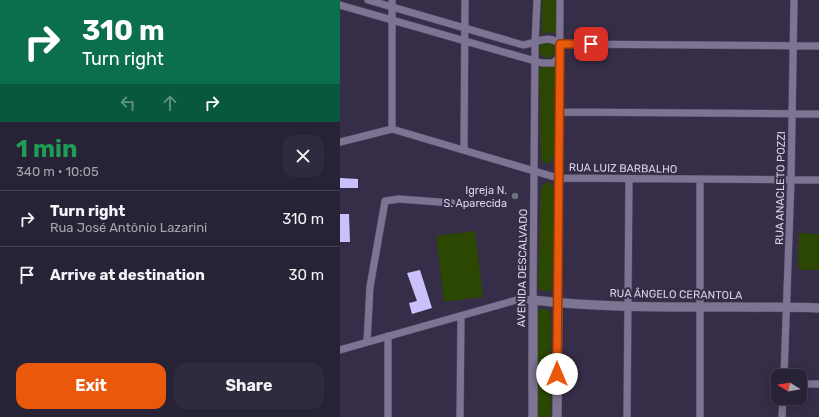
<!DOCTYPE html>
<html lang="en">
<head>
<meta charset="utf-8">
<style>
	body { margin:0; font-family:Rubik,sans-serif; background:#302a3e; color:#f1f3f6; height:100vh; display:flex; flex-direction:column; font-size:15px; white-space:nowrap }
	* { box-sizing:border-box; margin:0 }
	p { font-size:13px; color:#a5a4ad }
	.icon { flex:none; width:22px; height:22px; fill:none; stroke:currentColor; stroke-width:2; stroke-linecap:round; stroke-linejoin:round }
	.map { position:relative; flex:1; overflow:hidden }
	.side { display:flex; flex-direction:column; background:#282236; width:340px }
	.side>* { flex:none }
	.guide { background:#0b6e4f; color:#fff; overflow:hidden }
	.needle { width:26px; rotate:281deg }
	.controls { position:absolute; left:431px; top:369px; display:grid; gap:8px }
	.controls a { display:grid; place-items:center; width:36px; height:36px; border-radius:8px; background:#282236; box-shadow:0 2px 10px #0003,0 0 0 1px #443f51; font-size:20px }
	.pin { position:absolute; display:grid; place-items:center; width:34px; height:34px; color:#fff; margin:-17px; border-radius:8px; box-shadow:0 2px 6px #0006 }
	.me { position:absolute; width:44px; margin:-22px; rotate:0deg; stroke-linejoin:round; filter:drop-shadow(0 0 3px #0008) }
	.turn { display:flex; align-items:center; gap:14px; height:84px; padding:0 16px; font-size:18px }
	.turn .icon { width:52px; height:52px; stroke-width:2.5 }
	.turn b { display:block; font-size:28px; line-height:34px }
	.lanes { display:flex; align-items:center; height:38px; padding:0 16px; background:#0003; justify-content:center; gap:20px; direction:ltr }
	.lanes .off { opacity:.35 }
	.round { display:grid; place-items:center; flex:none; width:42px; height:42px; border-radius:12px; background:#302a3e }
	.headline { display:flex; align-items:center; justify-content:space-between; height:68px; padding:0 16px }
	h1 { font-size:24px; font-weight:700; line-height:30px; color:#1e9e55 }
	.action { display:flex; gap:8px; margin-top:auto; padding:8px 16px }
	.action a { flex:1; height:46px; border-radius:12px; background:#ea580c; color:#fff; font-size:16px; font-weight:700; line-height:46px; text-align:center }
	.action a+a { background:#302a3e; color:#f1f3f6 }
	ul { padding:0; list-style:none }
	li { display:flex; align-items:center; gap:12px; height:56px; padding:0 16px; border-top:1px solid #443f51 }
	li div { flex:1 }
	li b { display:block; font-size:15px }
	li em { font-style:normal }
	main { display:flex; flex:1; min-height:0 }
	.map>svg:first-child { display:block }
	.green { fill:#2b4701 }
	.building { fill:#cac1fa }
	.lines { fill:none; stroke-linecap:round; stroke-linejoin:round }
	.minor-casing { stroke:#534b62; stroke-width:8 }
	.tertiary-casing { stroke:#534b62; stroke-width:10 }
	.minor { stroke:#7d7392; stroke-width:7 }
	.tertiary { stroke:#7d7392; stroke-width:9 }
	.route-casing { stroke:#983908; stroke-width:10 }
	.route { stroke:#ea580c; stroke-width:7 }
	.worship-dot { fill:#6b7280; stroke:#362d48; stroke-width:1.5 }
	.labels { text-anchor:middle; stroke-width:4; stroke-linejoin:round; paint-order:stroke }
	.street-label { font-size:11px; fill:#dad5e7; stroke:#362d48 }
	.poi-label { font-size:11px; fill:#dad5e7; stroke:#362d48; text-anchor:end }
</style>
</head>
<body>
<main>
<section class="side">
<div class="guide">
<div class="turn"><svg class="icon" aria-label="right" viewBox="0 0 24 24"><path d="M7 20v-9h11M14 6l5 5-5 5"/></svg><div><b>310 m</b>Turn right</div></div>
<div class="lanes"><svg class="icon off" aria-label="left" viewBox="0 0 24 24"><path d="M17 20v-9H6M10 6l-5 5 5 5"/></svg><svg class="icon off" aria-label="ahead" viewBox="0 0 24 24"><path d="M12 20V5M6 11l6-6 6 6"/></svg><svg class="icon" aria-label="right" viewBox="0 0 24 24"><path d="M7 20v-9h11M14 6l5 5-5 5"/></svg></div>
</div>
<div class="headline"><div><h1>1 min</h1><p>340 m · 10:05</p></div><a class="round"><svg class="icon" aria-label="close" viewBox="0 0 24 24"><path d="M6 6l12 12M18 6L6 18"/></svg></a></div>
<ul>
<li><svg class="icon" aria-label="right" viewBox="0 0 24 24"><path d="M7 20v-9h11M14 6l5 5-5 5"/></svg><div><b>Turn right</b><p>Rua José Antônio Lazarini</p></div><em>310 m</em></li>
<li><svg class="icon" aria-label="arrive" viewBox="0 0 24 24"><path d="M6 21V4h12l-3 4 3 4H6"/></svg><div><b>Arrive at destination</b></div><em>30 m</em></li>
</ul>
<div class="action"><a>Exit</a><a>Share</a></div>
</section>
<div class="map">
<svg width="479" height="417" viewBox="0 0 479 417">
	<rect width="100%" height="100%" fill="#362d48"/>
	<path class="green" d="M202 0H217L216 34 211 32 202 34Z
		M199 50a8 8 0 1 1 16 0a8 8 0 1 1-16 0Z
		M214 66 215 67 214 156 210 164 203 162 201 157 199 70 201 67Z
		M206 182 210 183 215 189 212 288 210 292 200 290 198 288 201 188Z
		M135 231 143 297 104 302 96 236Z
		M459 233 479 234V270H462L458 267Z
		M200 309H207L211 313V417H197L198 313Z"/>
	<path class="building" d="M0 178 18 179V188H0Z
		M0 214H9L10 242H0Z
		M80 270 92 308 72 314 69 303 77 301 67 273Z"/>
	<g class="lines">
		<defs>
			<path id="minor" d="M28 0 183 45C197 43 207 34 220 44L479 46
				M0 5 202 63H213L219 58
				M220 112 479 114
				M52 129V0
				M0 142 52 129 218 178 479 180
				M124 150 125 0
				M218 303 220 0
				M48 336V417
				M27 342 30 287 45 201 59 199 112 203
				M0 350 180 299 193 300 195 44 197 0
				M444 376 451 180 454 0
				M460 384H479
				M120 417 121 316
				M287 417 289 180
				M360 417V180
				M442 417 443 398"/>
			<path id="tertiary" d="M193 417V300C287 311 384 305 479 308
				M217 417 218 303"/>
		</defs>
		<use href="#minor" class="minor-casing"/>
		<use href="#tertiary" class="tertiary-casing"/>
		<use href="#minor" class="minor"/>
		<use href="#tertiary" class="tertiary"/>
	</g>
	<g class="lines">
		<defs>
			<path id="route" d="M217 374 220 44H251"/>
		</defs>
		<use href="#route" class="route-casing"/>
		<use href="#route" class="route"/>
	</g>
	<circle class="worship-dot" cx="175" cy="196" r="4"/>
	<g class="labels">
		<g class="street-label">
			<text transform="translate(283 168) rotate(1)" y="4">RUA LUIZ BARBALHO</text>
			<text transform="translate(440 188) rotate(-89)" y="4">RUA ANACLETO POZZI</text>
			<text transform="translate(182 268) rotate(-89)" y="4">AVENIDA DESCALVADO</text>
			<text transform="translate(336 294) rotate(1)" y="4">RUA ÂNGELO CERANTOLA</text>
		</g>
		<g class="poi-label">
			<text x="167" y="194">Igreja N.<tspan x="167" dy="13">S. Aparecida</tspan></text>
		</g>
	</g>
</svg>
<div class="controls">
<a><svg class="needle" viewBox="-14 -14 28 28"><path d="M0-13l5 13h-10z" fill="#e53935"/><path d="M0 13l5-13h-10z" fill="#a5a4ad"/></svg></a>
</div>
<div class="pin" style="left:251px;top:44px;background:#d93025"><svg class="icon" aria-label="arrive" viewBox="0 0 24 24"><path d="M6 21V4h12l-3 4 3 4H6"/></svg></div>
<svg class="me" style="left:217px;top:374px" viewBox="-20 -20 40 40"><circle r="19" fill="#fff"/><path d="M0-13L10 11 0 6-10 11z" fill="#ea580c"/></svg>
</div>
</main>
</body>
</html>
